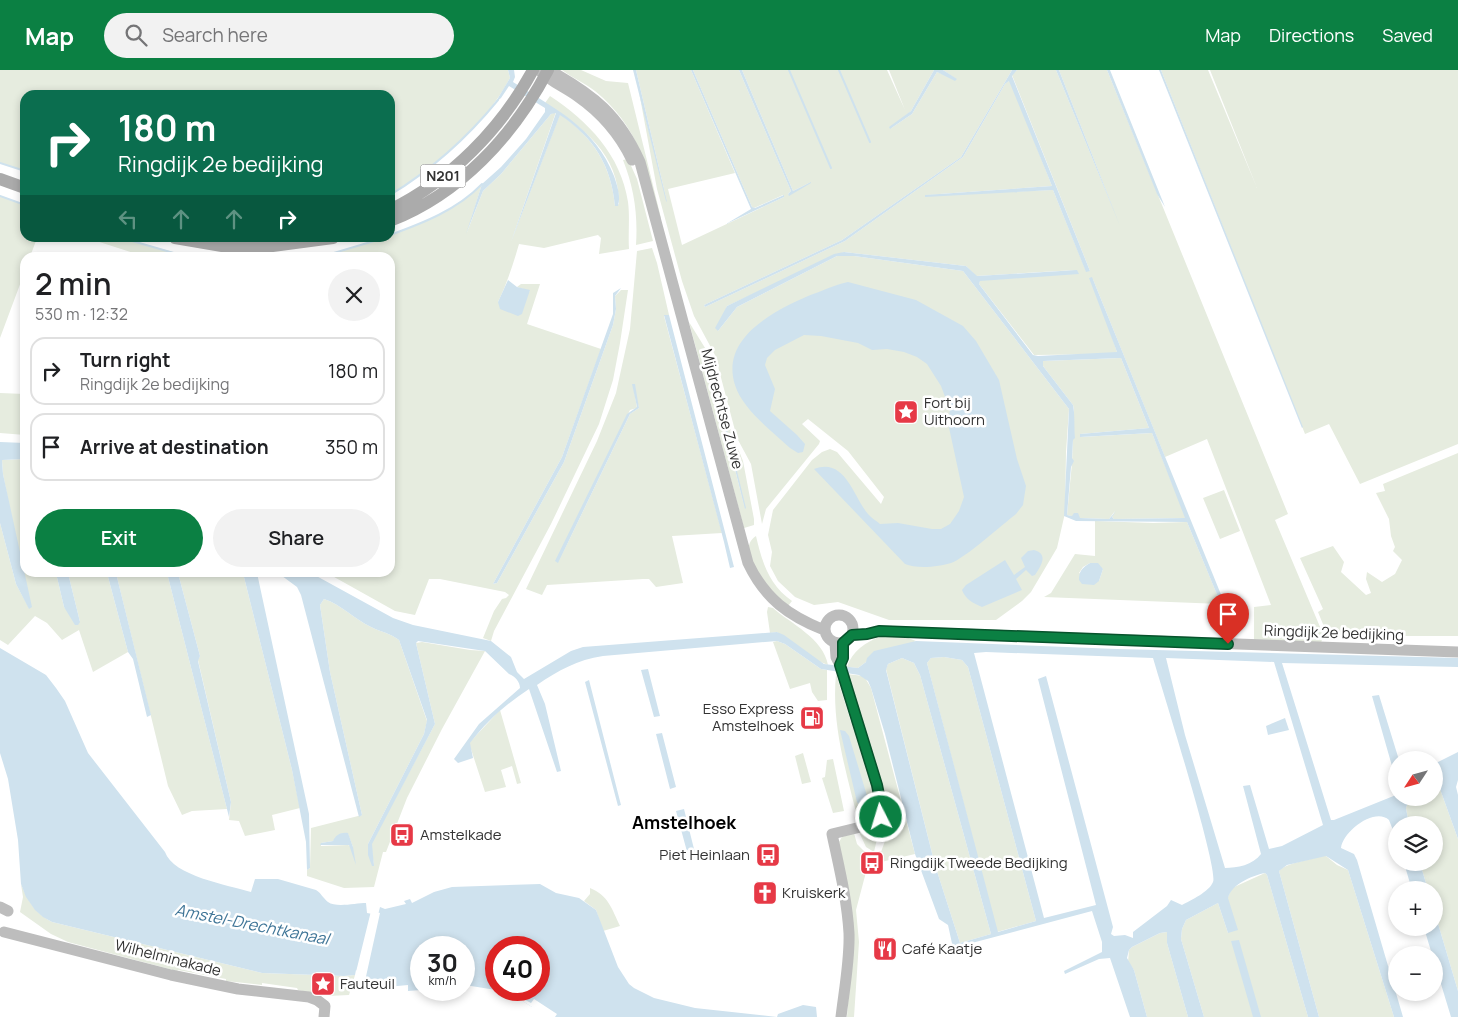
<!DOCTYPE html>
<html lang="en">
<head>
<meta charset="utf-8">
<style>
	body { margin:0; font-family:Manrope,sans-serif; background:#f2f2f2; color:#202124; height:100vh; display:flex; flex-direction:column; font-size:19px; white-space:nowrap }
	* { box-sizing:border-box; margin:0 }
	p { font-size:16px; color:#757577 }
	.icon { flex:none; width:28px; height:28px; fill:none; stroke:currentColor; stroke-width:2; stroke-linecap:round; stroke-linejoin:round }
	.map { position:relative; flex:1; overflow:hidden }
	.details { position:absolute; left:20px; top:182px; width:375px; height:325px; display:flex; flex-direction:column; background:#fff; border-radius:15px; box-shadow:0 2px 8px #0003 }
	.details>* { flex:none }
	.top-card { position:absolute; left:20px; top:20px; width:375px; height:152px; border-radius:15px; box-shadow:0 2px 8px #0003; background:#0b6e4f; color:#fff; overflow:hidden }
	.needle { width:32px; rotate:234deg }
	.buttons { position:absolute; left:1388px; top:681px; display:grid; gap:10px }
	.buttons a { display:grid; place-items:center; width:55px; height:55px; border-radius:50%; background:#fff; box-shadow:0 2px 8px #0003; font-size:25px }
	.speed { position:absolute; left:410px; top:866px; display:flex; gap:10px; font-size:25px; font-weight:700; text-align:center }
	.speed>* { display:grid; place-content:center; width:65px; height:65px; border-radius:50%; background:#fff; box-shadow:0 2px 8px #0003; line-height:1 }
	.speed small { font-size:12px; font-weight:400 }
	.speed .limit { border:8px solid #d22; background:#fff; color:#111 }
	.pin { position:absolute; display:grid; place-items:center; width:42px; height:42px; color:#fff; margin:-51px -21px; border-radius:50% 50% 50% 0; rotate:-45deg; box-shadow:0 0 5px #0007 }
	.pin .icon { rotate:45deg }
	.me { position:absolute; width:55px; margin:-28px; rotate:355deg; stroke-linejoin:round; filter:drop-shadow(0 0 4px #0008) }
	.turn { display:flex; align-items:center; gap:18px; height:105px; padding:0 15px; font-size:22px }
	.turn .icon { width:65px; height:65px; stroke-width:2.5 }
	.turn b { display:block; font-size:35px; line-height:42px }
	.lanes { display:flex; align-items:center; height:48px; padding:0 15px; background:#0003; justify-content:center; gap:25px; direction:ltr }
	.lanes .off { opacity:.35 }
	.round { display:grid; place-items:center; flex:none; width:52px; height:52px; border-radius:26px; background:#f2f2f2 }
	.summary { display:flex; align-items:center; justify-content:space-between; height:85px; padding:0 15px }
	h1 { font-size:30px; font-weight:600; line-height:38px }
	.primary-button { display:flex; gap:10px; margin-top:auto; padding:10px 15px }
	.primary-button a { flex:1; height:58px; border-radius:30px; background:#0b8043; color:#fff; font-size:20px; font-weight:600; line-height:58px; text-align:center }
	.primary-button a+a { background:#f2f2f2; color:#202124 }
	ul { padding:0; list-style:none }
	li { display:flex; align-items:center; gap:15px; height:68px; margin:0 10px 8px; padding:0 5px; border:2px solid #e0e0e0; border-radius:15px }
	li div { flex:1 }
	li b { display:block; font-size:19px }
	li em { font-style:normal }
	header { display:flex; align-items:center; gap:30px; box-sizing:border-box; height:70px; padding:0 25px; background:#0b8043; color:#fff }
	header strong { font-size:24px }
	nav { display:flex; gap:28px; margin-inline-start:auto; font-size:18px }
	.search { width:350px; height:45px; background:#f2f2f2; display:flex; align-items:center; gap:12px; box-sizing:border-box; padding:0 18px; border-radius:28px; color:#757577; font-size:19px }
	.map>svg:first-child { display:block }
	.green { fill:#e6ecdf; fill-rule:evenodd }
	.water { fill:#cfe2ee; fill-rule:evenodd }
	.pier { fill:#fff }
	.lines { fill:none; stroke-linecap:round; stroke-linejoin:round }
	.stream { stroke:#cfe2ee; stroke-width:2 }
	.secondary { stroke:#bdbdbd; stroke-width:11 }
	.primary { stroke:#ababab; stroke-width:12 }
	.route-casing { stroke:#07532c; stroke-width:12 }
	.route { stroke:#0b8043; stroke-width:9 }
	.labels { text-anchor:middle; stroke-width:5; stroke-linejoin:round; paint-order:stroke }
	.shield { fill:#fff; stroke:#707070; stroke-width:1 }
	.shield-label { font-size:14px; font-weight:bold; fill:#333 }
	.poi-label { font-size:15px; fill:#333; stroke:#fff; text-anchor:start }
	.street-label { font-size:15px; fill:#333; stroke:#fff }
	.water-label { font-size:16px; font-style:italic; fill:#3f7597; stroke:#fff }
	.quarter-label { font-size:18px; font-weight:bold; fill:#000; stroke:#fff }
</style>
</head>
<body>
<header>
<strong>Map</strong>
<div class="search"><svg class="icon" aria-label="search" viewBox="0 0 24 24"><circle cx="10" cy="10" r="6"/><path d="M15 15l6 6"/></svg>Search here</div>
<nav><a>Map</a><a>Directions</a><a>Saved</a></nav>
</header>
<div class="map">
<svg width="1458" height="947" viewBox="0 0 1458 947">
	<rect width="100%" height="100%" fill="#fff"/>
	<path class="green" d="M0 0H508L510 8C483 58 438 95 390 125V25H25V101L0 93Z
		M562 0H581L606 11 628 13 661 148H660C646 96 639 57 595 21 585 13 572 8 562 0Z
		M636 0H691L735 103 668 119 682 175 784 127 783 125 754 138 752 137 693 0H739L791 121 788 124 789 125 811 112 793 121 742 0H887L905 40 889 0H934L911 41 890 59 912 44 937 2 956 9 943 0H1012L961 87 842 170 704 235 705 237 845 171 963 87 1005 14 1010 10 1052 116 925 125 1053 120 1086 201H1090L1012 5 1017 0H1056L1114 141 1059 0H1107L1288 444 1275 450 1323 564 1321 574 1254 571V537L1271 535 1207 369 1165 387 1092 207 1117 282 1114 284 1034 285 979 214 980 210 1076 200 976 206 966 196 844 182 727 236 718 261 737 237 837 186H854L963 201 1069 339 1066 382 1065 443 1057 478 1031 522 1022 531 996 550H889L838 532 814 535 795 527 778 511 770 496 772 482 768 465 773 440 812 390 822 382 830 379 837 382 881 434 884 427 848 381 808 349 802 354 820 371 819 374 766 439 762 454 751 394 737 368 715 285 694 246 682 211 657 119 639 22 667 132Z
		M1161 0H1208L1257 118 1210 0H1458V374L1360 414 1329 354 1305 364Z
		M550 26C588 51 621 85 628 132 630 147 628 164 629 179L599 184 601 168 598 165 544 178 519 174C513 195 507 213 498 232L530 221 517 217 521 214H540L527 254 601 279 562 387 493 514 497 513 564 392 613 255 616 239 615 226 621 220H628L620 273 613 310 599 354 551 454 494 561 491 571 483 568 494 541 502 529 506 528 509 525 505 522 440 509H429L415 545 395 541 327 503 390 502V188H317L384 168H390V165C423 153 457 140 482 114L467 162 483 121 501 104 551 44 556 42 511 172 560 44C593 68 611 94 615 136L619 134C619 83 583 58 545 33Z
		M628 89 637 109 653 171 636 175C638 144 634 118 623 90Z
		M0 126 25 135V168H37L30 187 25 188V201L0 268Z
		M87 168H122L191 187H146Z
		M652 178 657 193 669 245 664 246 722 463 672 466 683 513 656 517 649 509H643L547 515 542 525 526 519 597 371 616 323 630 259 637 181ZM633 314 639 338 630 344 558 493 630 340 637 338Z
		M689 252 710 286 731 361 743 391 754 449V455L744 458ZM714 316H716L745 439Z
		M1121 288 1149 358 1080 364 1081 367 1152 363 1186 448 1114 449 1112 447 1115 441 1109 449 1080 448 1067 445 1072 393 1074 339 1073 335 1043 296V291Z
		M0 323 25 324V365L0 363Z
		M1458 383V566H1383L1380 568 1327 564 1318 542 1323 539 1300 488 1333 476 1344 492 1341 502 1366 525 1371 523 1366 509 1367 502 1382 512 1395 504 1402 490 1393 481 1395 477 1391 466 1389 449 1376 423 1385 421 1383 414Z
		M25 389V502L56 503 64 537 80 552 68 503H107L128 582 93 602 79 560 62 570 47 553 35 546 8 575 0 570V453L16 514 29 538 3 404 2 390Z
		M1224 420 1240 461 1220 469 1203 428Z
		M1095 451 1153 453 1187 452 1221 534 1044 527 1051 523 1075 484 1095 486ZM1090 493 1103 499 1099 511 1079 503 1083 497Z
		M756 466C762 492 769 515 792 531L788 536C774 526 732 481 756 466Z
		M116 503H167L227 739 192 741 182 745 168 716Z
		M178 503H243L292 700 300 738 272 745 275 760 245 766 239 751 229 750 231 732 198 590 200 586Z
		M324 529C342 535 354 549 371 557 381 562 390 563 399 570L427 651 424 664 368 774 374 796 371 774 435 654 416 573 422 572 470 580 485 581 442 659 407 728 386 782H383L374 817 344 818 307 806V800L310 798 311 758 362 745 330 602 320 535ZM345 763 348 764 353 777 348 775 321 776V773L333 771 340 764Z
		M768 537 773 538C791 554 823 568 828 595L818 591 777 562 770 563 767 542Z
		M881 566H903L916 571 866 592 858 598 847 597C852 581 866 572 881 566Z
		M777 571 785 574 821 599 827 600V630L818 631 812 622 810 613 790 619 773 572Z
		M944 587 962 590 968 597 1036 851 997 862 927 593 931 588Z
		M902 588 914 593 920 605 991 864 960 873 935 795 886 599 888 594Z
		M836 604 851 652H854L874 718 878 743 871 749 859 754C847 704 831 656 836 604Z
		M846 604 864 606 871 618 915 784 877 793 885 771 886 745Z
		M500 640 521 713 517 714 512 696 501 700 506 717 485 722 469 673Z
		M803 683 811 712 802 714 795 686Z
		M833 689 844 741 833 743 822 708 825 707 827 690Z
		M1436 714 1440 719 1458 769V921L1434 840V820H1428L1420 793 1434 792V755H1409L1406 738 1409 729 1412 728H1434V715Z
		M869 761 875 765 877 769 874 782 866 777 859 762Z
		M854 763 857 774 870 787 856 840 859 872 854 947H847L852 879 839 772 842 767Z
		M1321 786H1326L1337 795 1348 800 1394 947H1319L1279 801C1286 793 1310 790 1321 786Z
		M1265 803 1267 805 1308 947H1204L1181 869 1182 859 1186 850 1218 833 1228 863V827L1232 818Z
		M21 814C28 831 36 844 52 852L262 903 344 906 355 905 349 925 328 926 298 920 297 918 262 913V915L226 911V909L178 900 177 901 68 872 51 864 20 842 23 827Z
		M590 818C608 825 612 839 620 856L603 861 596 840 584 831 590 824Z
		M1167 862V873L1188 947H1147L1134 900 1128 892 1129 880 1132 877 1160 863Z"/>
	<path class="water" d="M508 0H514L515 7 513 12C555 39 595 57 614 106 617 115 621 126 618 136H615C611 95 594 68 560 45L511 172 556 43 551 44 501 104 483 121 466 164 482 114 501 97 526 69 545 42V38L509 16 501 28 495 33 510 8Z
		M633 0H636L667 132 666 131Z
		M691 0H693L752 137 755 138 784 125V127L726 154 751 139Z
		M739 0H742L793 121 811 112V113L789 126 788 124 791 121Z
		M934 0H943L957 9 955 11 937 2 912 44 890 59 889 57 911 41Z
		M1012 0H1017L1012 6 1090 201 1086 202 1053 120 925 127V125L1052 116 1009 11 1005 14 963 87 845 171 705 237 704 235 842 170 961 87Z
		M1056 0H1059L1120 156Z
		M1107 0H1110L1165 137 1157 124Z
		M1159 0H1161L1303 357 1302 358Z
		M844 182 966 196 977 206 1077 200 1079 204 980 211 979 214 1033 285 1038 286 1117 282 1089 208 1092 207 1222 527H1218L1187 452 1076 451 1064 446 1069 339 963 201 854 186H837L737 237 718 261 715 258 727 236 834 184ZM1121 288 1149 358 1080 364V367L1152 363 1185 448 1114 449 1112 447 1116 441 1109 449 1080 448 1078 443H1074L1072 446 1067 445 1071 397 1074 391 1072 388 1073 370 1075 368C1074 359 1075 343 1073 335L1043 296V291Z
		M508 210 517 217 530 220 522 244 518 246 500 239 498 232Z
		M848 212 916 230 963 256 976 271 999 310 1017 389 1026 416 1023 435 1016 444C1003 454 964 489 951 493 939 497 916 499 905 494L814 399C845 387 853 426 868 444 871 448 877 451 880 454L898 453 932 459H941L950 454 959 441 964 427 948 353 950 340 941 316 927 294 917 287 904 282 887 279 872 280 858 273 821 266 804 265 775 280 767 288 765 295 775 319 770 341 797 365 805 374 803 382 798 383 790 378C772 361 743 340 735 315 720 268 774 241 808 226 822 221 834 215 848 212Z
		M621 218 615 226 616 239 613 255 564 392 497 513 493 514 562 387 613 244V223Z
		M664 245H669L734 497 730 498 724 472Z
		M632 314H635L639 338 630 344 558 493 555 491 627 344 637 337Z
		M716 315 746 438 745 439 714 316Z
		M0 372 25 373V389L2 390 3 404 32 537 29 539 16 514 0 453Z
		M1034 480C1049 484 1041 496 1035 505L1032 506 1026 500 1016 509 1022 520 982 537C973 533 966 530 962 520L966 515 1005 490 1014 505 1025 497 1021 488 1028 481Z
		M1090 493H1098L1103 499 1099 511 1094 515 1082 514 1079 510C1079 501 1082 498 1090 493Z
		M56 503H68L80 552 78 555H75L64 537Z
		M107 503H116L151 645 147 647 133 589 128 582Z
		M167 503H178L200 586 198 591 231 732 229 747Z
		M243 503H257L309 744 310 798 307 800 306 772 292 700Z
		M278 503H311L393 548 413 555 491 571 511 587 517 602 524 609 571 581 583 577 777 562 784 565 824 594 858 598 866 592 867 588 874 581 916 571 1117 579 1458 588V597L1282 593 1331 750H1334L1396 725V728H1412L1409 729 1406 738 1409 755H1396V768L1389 750C1375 737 1343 761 1341 778L1354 784 1357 790 1403 947H1394L1348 800 1326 786 1287 795 1279 801 1319 947H1308L1267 805 1265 803C1251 806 1232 814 1228 828L1238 860 1228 863 1218 833 1186 850 1182 859 1181 869 1204 947H1188L1167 873V862L1160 863 1132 877 1129 880 1127 888 1134 900 1147 947H1130L1110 888 1099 889 1065 904 1064 901 1102 882V872L1092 841 953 878 948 855 939 849 915 784 885 664 871 618 868 611 859 605 821 599 785 574 777 571 603 586C577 590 559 600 537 615L545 634 561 701 557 702 529 619C506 634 487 651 470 673L473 688 458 693 454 689 479 654 520 618C520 612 515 606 509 604L485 581 418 571 416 573 435 654 372 774 374 796H372L368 785V774L424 664 427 650 399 570C390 563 381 562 371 557 354 549 342 535 324 529L320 535 330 602 362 745 359 747 301 525 297 517ZM986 582 1153 588C1161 616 1219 799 1213 812 1209 822 1191 830 1182 835L1171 830 1167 836 1133 862V868L1125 865 1114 866 1111 864 1113 857 1046 606 1038 609 1096 835 1044 848 974 583ZM944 587 962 590 968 597 1036 851 998 862 927 593 931 588ZM902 588 914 593 920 605 991 864 960 873 935 795 886 600 888 594ZM1166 588 1274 592 1323 755 1282 776 1269 779 1250 715 1243 716 1261 784C1253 795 1237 798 1225 798L1185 665Z
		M0 578 46 605 56 618 65 631 88 683 165 782C173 806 228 815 251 822L255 809H278L316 820C321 823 323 828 328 832 336 838 356 833 366 833L367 843 378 845 380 837 385 839 406 834 404 831 410 829 412 833 434 822 452 817 540 814 556 823 579 828 596 840 618 897 629 914 634 918 654 928 695 938 777 947 778 944 803 935 816 937 817 947H552L535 933 532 937 521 930 497 920H539V878H496V920L465 915 464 919V878H421V920L408 921V915L387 917 382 920 369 913 356 900 355 905 344 906 262 903 52 852 43 847 35 840 26 827 21 814 18 770 8 709 0 683Z
		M648 599 660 646 654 647 641 600Z
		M589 610 621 735 618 736 585 612Z
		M1379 625 1399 690H1396V710L1372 626Z
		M1285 648 1289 660 1268 665 1266 656Z
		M840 660 845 661 849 666 868 729 866 735 861 737 857 732Z
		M662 663 676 717 670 719 656 664Z
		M1458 682V710L1456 717 1458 725V769L1440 719 1436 714 1434 715V694Z
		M684 739 696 787 689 789 676 741Z
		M348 763 353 777 356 795 349 775H320L321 773 333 771C336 765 340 762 348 763Z
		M1404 793H1420L1428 820H1412Z
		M1434 840 1458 921V947H1451L1424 858H1434Z
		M1239 870 1261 947H1253L1231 871Z"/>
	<path class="pier" d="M371 841 380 843 365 911 356 902Z
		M497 920 508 921 531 933 534 929 557 944 555 947H549L535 936 531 939 532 937 521 930Z"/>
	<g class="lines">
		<path class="stream" d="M789 0 831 98
			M839 0 870 72
			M0 93 25 101
			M390 125C433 99 467 68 498 30
			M0 126 25 135
			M390 165C423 153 457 140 482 114
			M122 168 191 188
			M317 188 384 168"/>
		<path class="secondary" d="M539 0C550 11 564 17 577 26 600 42 620 65 632 90
			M549 0C594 25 619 45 640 92L748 493C765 529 789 546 824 560
			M825 559a14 14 0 1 1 28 0a14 14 0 1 1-28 0Z
			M852 565 867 564 879 561 1458 582
			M835 573 836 587 840 595 877 715 881 741V747L877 753 832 764C839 797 847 829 849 863 850 889 844 921 841 947
			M0 837 8 841
			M4 862 171 905 238 919 309 927 317 930 325 936 324 947"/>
		<path class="primary" d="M0 109 25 118
			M390 140C451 110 501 59 533 0
			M390 151C460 124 514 65 548 0
			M175 168 222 176 265 177 333 168"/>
	</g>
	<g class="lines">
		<defs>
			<path id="route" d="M881 747V735L877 715 840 595 843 588V573L852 565 867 564 879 561 1228 574"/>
		</defs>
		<use href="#route" class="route-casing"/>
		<use href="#route" class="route"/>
	</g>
	<defs>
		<symbol id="sight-square" viewBox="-11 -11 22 22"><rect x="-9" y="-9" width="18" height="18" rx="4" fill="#e63946" stroke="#fff"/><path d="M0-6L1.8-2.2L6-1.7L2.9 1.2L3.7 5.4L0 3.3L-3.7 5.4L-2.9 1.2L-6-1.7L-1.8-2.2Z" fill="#fff"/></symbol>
		<symbol id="fuel-square" viewBox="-11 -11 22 22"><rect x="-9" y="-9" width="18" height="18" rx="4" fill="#e63946" stroke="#fff"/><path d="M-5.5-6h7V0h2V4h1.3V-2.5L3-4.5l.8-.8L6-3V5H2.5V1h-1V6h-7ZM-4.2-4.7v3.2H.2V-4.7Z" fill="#fff"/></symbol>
		<symbol id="bus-square" viewBox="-11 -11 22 22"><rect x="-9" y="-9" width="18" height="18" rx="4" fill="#e63946" stroke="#fff"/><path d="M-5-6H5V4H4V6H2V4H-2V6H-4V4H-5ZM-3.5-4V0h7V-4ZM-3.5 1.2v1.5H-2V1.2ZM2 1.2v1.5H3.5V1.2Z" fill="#fff"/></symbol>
		<symbol id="church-square" viewBox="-11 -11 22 22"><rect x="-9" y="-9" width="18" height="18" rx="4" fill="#e63946" stroke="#fff"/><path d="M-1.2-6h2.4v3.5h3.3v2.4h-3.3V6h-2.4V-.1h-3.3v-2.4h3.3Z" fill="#fff"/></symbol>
		<symbol id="restaurant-square" viewBox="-11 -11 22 22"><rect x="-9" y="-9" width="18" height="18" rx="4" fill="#e63946" stroke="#fff"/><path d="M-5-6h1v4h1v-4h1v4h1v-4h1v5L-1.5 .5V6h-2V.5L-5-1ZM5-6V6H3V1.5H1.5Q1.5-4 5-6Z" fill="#fff"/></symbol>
	</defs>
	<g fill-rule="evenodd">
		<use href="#sight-square" x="892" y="328" width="28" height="28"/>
		<use href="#fuel-square" x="798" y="634" width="28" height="28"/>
		<use href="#bus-square" x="388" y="751" width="28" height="28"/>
		<use href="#bus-square" x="754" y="771" width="28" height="28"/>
		<use href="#bus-square" x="858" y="779" width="28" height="28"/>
		<use href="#church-square" x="751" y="809" width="28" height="28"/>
		<use href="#restaurant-square" x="871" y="865" width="28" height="28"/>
		<use href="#sight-square" x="309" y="900" width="28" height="28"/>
	</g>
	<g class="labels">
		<rect class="shield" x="420.5" y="94.5" width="45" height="23" rx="4"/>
		<g class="shield-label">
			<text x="443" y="111">N201</text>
		</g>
		<g class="poi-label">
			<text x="924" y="338">Fort bij<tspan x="924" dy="17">Uithoorn</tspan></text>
			<text x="794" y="644" text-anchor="end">Esso Express<tspan x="794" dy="17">Amstelhoek</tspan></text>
			<text x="420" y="770">Amstelkade</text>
			<text x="750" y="790" text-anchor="end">Piet Heinlaan</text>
			<text x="890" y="798">Ringdijk Tweede Bedijking</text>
			<text x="782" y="828">Kruiskerk</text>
			<text x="902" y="884">Café Kaatje</text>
			<text x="340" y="919">Fauteuil</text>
		</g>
		<g class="street-label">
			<text transform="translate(722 339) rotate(75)" y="5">Mijdrechtse Zuwe</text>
			<text transform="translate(1334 563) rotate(2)" y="5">Ringdijk 2e bedijking</text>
			<text transform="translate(168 888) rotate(14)" y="5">Wilhelminakade</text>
		</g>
		<g class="water-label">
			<text transform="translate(252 854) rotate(11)" y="6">Amstel-Drechtkanaal</text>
		</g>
		<g class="quarter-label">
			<text x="684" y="759">Amstelhoek</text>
		</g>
	</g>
</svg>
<div class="buttons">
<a><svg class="needle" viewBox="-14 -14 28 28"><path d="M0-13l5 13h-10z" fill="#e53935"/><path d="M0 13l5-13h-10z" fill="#757577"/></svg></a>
<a><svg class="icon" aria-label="layers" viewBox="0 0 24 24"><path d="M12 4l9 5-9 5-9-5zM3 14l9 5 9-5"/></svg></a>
<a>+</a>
<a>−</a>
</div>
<div class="speed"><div>30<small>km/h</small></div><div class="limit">40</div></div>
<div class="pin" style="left:1228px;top:574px;background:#d93025"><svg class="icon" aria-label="arrive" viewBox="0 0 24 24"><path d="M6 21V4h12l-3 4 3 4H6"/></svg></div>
<svg class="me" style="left:881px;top:747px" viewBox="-20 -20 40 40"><circle r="17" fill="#0b8043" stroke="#fff" stroke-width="3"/><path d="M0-11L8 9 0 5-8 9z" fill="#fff"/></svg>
<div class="top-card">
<div class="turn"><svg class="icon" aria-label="right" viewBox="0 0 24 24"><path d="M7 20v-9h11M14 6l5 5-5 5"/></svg><div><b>180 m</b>Ringdijk 2e bedijking</div></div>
<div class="lanes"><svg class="icon off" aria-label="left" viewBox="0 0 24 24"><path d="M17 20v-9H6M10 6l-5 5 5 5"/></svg><svg class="icon off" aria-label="ahead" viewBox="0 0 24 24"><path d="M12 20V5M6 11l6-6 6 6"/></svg><svg class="icon off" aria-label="ahead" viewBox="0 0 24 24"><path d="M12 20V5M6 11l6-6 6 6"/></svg><svg class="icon" aria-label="right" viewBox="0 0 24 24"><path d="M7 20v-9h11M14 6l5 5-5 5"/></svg></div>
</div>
<section class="details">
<div class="summary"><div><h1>2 min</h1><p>530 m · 12:32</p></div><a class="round"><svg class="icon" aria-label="close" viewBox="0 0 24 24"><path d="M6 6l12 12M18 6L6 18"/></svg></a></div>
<ul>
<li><svg class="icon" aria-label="right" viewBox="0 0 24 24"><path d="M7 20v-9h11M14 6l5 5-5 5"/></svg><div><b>Turn right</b><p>Ringdijk 2e bedijking</p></div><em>180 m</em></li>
<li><svg class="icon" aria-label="arrive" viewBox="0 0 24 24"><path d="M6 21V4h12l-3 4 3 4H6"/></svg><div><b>Arrive at destination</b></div><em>350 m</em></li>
</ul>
<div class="primary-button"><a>Exit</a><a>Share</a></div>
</section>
</div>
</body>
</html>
